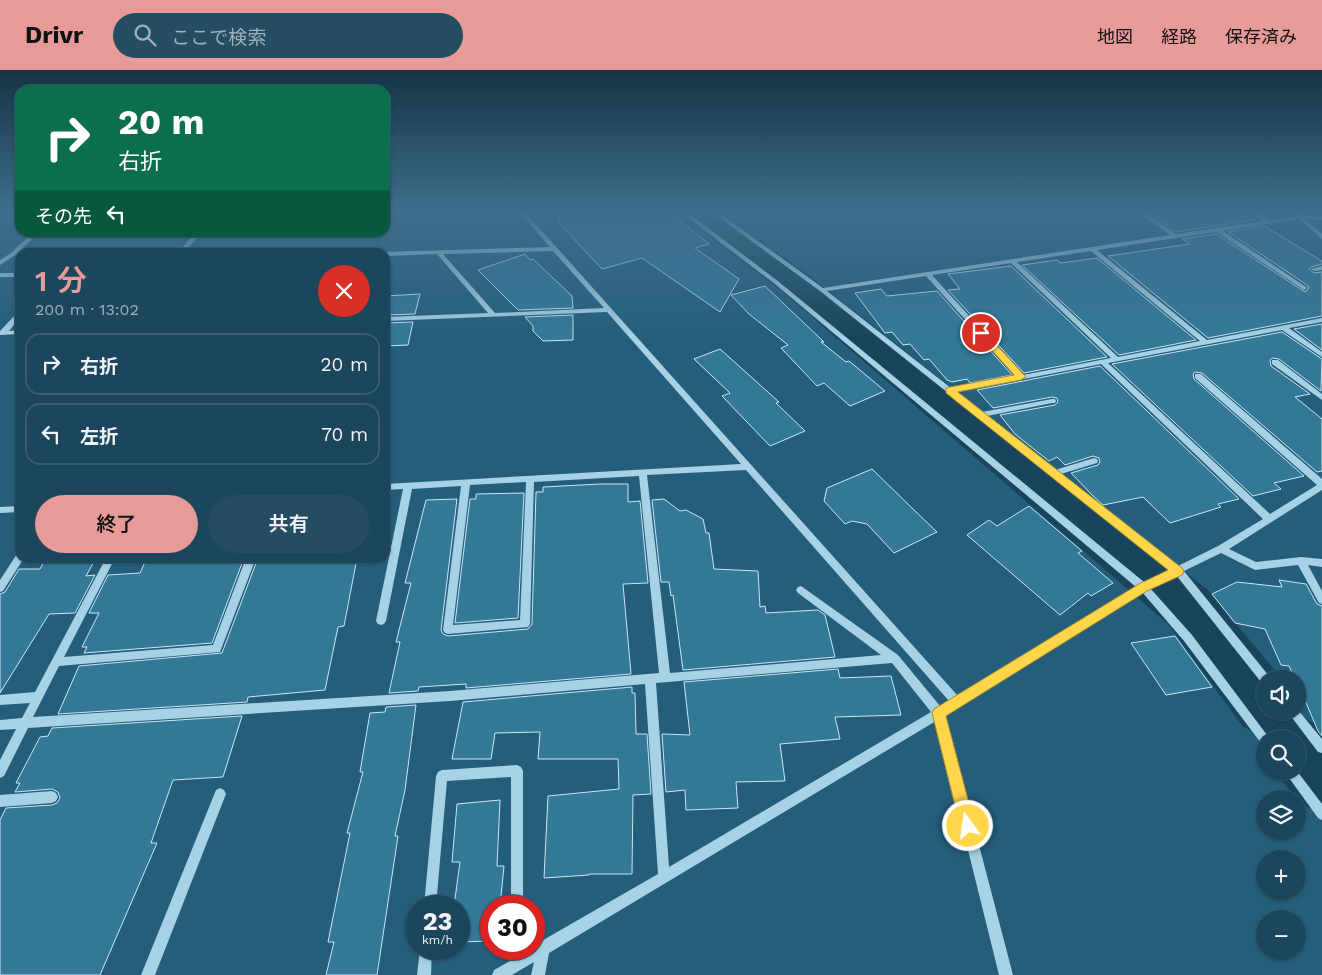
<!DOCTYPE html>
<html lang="ja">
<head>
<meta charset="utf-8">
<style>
	body { margin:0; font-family:"Work Sans","Noto Sans JP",sans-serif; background:#244d62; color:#f1f3f6; height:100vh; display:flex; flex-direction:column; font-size:19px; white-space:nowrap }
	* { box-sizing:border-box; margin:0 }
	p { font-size:16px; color:#a0b1bb }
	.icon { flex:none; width:28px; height:28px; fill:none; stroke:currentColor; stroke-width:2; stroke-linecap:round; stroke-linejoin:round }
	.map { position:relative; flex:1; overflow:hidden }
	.panel { position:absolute; left:15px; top:178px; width:375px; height:315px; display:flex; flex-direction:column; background:#1b465c; border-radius:15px; box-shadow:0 1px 4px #0004,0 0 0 1px #395e72 }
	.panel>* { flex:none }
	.banner { position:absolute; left:15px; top:15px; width:375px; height:152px; border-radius:15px; box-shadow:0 1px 4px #0004,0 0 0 1px #395e72; background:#0b6e4f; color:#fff; overflow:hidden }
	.fabs { position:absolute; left:1256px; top:600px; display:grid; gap:10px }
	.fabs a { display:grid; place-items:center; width:50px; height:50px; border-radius:50%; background:#1b465c; box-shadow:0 1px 4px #0004,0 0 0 1px #395e72; font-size:25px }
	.speed { position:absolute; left:405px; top:825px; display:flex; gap:10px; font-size:25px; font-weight:700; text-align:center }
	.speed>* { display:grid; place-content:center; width:65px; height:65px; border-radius:50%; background:#1b465c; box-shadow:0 1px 4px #0004,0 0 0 1px #395e72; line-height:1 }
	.speed small { font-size:12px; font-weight:400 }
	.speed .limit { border:8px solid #d22; background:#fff; color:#111 }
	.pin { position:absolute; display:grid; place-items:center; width:42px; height:42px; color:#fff; margin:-21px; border:2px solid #fff; border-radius:50%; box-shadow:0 1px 5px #0007 }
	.me { position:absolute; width:55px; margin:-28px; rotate:346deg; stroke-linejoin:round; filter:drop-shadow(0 0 4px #0008) }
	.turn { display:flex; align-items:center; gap:18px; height:105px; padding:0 20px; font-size:22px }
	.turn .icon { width:65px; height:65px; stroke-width:2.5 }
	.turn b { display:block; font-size:35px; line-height:42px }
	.then { display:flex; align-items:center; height:48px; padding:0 20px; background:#0003; gap:10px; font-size:19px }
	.round { display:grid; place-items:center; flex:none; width:52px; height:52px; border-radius:26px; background:#244d62 }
	.overview { display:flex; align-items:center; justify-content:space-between; height:85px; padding:0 20px }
	h1 { font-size:30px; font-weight:600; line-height:38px; color:#e69b98 }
	.cta { display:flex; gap:10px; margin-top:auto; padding:10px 20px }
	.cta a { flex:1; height:58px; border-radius:30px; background:#e69b98; color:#111; font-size:20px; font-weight:600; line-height:58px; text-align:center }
	.cta a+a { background:#244d62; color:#f1f3f6 }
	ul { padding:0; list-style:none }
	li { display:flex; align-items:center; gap:15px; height:62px; margin:0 10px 8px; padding:0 10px; border:2px solid #395e72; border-radius:15px }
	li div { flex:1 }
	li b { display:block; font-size:19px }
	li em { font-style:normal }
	header { display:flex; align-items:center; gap:30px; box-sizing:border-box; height:70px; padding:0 25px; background:#e69b98; color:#111 }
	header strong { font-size:24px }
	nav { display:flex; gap:28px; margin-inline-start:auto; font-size:18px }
	.search { width:350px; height:45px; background:#244d62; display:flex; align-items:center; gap:12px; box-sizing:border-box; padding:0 18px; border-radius:28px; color:#a0b1bb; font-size:19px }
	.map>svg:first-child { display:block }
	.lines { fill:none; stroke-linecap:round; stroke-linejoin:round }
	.river { fill:#19455c; fill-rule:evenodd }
	.building { fill:#347898; stroke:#cae7f4 }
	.minor { fill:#a7d1e5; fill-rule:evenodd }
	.route { fill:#ffd54a; stroke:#a68a30 }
</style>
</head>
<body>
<header>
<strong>Drivr</strong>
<div class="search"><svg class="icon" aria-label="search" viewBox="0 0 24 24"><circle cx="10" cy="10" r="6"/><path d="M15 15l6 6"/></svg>ここで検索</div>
<nav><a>地図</a><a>経路</a><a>保存済み</a></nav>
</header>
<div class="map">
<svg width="1322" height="905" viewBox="0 0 1322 905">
	<rect width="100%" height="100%" fill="#245e7b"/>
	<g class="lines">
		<path class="river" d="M680 141H719L807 204 1208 520 1282 609H1265V641H1294L1291 649 1298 646 1322 656V743L1298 733V729H1295L1275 701H1298V669H1269L1271 663 1265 666 1243 657 1168 554 781 220 685 148Z"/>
	</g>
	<path class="building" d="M551 141H668L709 174 695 178 739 209 720 242 642 188 602 199 557 151 560 150Z
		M1147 141H1239L1254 150 1176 162Z
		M1264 156 1322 191V194L1311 197 1309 199 1314 203 1322 202V246L1208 268 1108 186 1190 174 1182 169 1216 164 1305 222 1309 218 1307 215 1228 162Z
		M525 184 530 190 533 189 572 226 573 238 518 240 478 200Z
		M1097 188 1196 270 1119 285 1022 195 1057 190 1061 193Z
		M1011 196 1107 287 1024 303 948 220 960 219 948 204Z
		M765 216 824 272H821L846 292 849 291 885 321 850 336 824 313 817 316 781 278 788 275 749 244 731 225Z
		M881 219 887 226 937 221 1012 305 970 313 967 309 952 312 947 310 929 289 924 290 910 274 903 275 892 262 885 263 855 223Z
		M420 224 415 244 385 245V226Z
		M573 245V270L543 271 533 261V256L525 247Z
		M413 252 408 275 385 276V253Z
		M1322 254V280L1294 259Z
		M1282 262 1322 289 1321 321 1279 289 1272 288 1270 290 1271 296 1310 324 1295 327 1322 349V401L1317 402 1202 303 1195 302 1193 304 1194 309 1304 406 1274 413 1281 419 1253 426 1112 294Z
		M720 279 779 332 776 333 805 361 770 376 722 326 730 323 694 289Z
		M1100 296 1239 429 1218 434 1221 437 1170 453 1143 427 1103 435 1093 426 1071 403 1098 395 1100 392 1099 388 1093 386 1065 395 1057 387 1049 391 1015 364 1000 345 1055 335 1058 332 1057 328 1052 327 993 338 977 320Z
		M872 399 913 439 937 462 894 483 867 454 852 451 845 454 824 431 827 418Z
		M600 414H628V432L640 431 648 513 623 514 631 604 466 618V614L419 617 418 621 389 623 400 572H396L411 513H405L426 430 457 429 441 560 443 564 448 566 528 559 532 554 536 422H543V417Z
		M524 423 518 548 455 553 470 429H476V424Z
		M664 429 680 441 686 440 703 449 706 463H709L714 499 758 501 760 537 765 536 766 543 818 540 825 545 835 587 683 600 673 525 671 526 669 512H661L652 430Z
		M1029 436 1082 481 1078 483 1113 513 1091 526 1088 523 1060 545 967 465 989 450 997 456Z
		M46 488H96L86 506 95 505 75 543 49 544 0 623V524L5 522 19 499H40Z
		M192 488H244L212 573 84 583 87 577H82L99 543H89L108 505 140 503 145 492 191 490Z
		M258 488H357L344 556 338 557 325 620 248 627 247 632 58 644 79 596 222 583Z
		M1279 510 1306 514 1317 534 1322 536V666L1318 661 1298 614V609H1295L1289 596 1281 595 1265 559 1235 553 1212 524 1237 512 1282 517Z
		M1175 566 1212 617 1166 625 1131 573Z
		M838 599 840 608 891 606 901 645 835 647 840 669 780 674 785 711 736 712 738 738 686 740 685 720 666 722 662 664 690 665 684 612Z
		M632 617V623H635L636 664H647L651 724 633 725 632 804H589V805L544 808 548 726 619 719 618 689H538L540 662 495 663 491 689H452L463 632Z
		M416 635 405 720 395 766H398L377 905H326L334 872H328L350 763H347L363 702H360L370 643 385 642 386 637Z
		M242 646 223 707 173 710 151 773H157L100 905H0V750L6 738 52 735 57 733 60 728 58 722 52 719 15 722 20 713H16L40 667 48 666 52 658Z
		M500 730 497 796H504L500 836H491V871L459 872V836H454L460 792H452L457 734Z"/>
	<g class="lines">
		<path class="minor" d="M518 141H524L958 626 1136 517 775 214 679 141H686L779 212 1144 512 1170 500 820 221 710 141H717L823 218 1170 165 1137 141H1144L1176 164 1262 151 1247 141H1254L1269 150 1296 146 1291 141H1297L1302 145 1322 146V150L1306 149 1322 164V169L1299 149 1223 161 1306 217 1307 218 1304 220 1216 162 1097 180 1207 270 1322 248V252L1289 258 1322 282V287L1282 260 1108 293 1270 444 1317 415 1195 308V304H1201L1322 409V420L1229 479 1256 492 1301 487 1322 489V497L1308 495 1322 521V534L1319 533 1298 495 1255 500 1221 483 1184 501 1269 606 1270 609H1265V614L1261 612 1176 505 1150 518 1192 565 1270 669H1265V674L1261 673 1184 571 1142 522 945 645 1013 905H999L936 651 549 883 545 905H531L534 892 512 905H492L494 900 510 891 511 879H523L524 883 531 879H534V877L538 873 658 804 645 614 450 631 28 658 4 706 0 708V690L16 659 0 660V650L22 648 30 633 0 635V625L35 622 106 488H115L64 587 213 575 246 488H256L220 582 59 596 33 647 450 621 659 603 639 406 534 412 530 554 528 557 448 564 445 563 443 560 461 416 412 419 386 551 384 554 381 555 378 554 376 551 403 419 385 420V414L741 394 607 242 385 251V247L488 243 437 184 385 186V182H384L550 177ZM553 181 604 238 495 243 443 184ZM1091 181 1200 271 1118 287 1017 192ZM1011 193 1111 288 1023 305 932 205ZM926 206 1016 306 951 318 827 221ZM1101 294 1263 449 1218 476 1178 496 1061 404 1097 393 1098 391 1097 389 1094 388 1055 400 987 346 1052 333H1055L1056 331 1055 329H1052L982 342 956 322ZM746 400 949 631 940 636 898 585 801 516 798 517 796 520 798 523 881 585 670 603 647 405ZM526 412 520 550 453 555 470 415ZM892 593 931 642 669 797 656 613Z
			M33 162H40L15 185 0 195V190L11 183Z
			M195 162H201L185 182H179Z
			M1322 196V200L1314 201 1311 199Z
			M0 203H20V207H0Z
			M20 241V247L9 261 20 260V264L0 265V261L18 242Z
			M1272 290H1278L1322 324V330L1272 294Z
			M20 436V442L0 443V437Z
			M20 483V488H24L3 521 0 522V510L17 484Z
			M1298 640 1322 669V683L1318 682 1287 641H1298Z
			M517 695 521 697 523 701V836H511V707L447 711 436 836H424L436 706 438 702 442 700Z
			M1284 701H1297L1322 734V750L1318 748Z
			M220 718 224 720 226 724 155 905H141L216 720Z
			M52 721 56 723 58 727 56 731 52 733 0 737V725Z
			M420 879H432L431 905H417Z"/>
	</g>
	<linearGradient id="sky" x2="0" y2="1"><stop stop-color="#143444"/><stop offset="0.53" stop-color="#3f6e8d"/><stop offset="1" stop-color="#3f6e8d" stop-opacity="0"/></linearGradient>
	<rect width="1322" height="268" fill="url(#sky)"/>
	<path class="route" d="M981 260 984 261 1026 307 1021 310 958 322 1182 498 1184 501 1182 505 1147 521 946 646 975 756 973 761 968 763 962 761 960 756 932 643 934 639 1139 514 1168 500 946 323V318L950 317 1014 305 978 265 977 263Z"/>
</svg>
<div class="fabs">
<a><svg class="icon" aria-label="sound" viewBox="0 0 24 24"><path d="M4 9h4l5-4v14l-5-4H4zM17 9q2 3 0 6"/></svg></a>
<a><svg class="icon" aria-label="search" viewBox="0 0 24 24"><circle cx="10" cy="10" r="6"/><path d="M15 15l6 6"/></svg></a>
<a><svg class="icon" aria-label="layers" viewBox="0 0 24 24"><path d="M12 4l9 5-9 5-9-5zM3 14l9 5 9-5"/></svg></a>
<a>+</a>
<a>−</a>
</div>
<div class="speed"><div>23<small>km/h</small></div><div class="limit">30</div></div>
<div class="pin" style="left:981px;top:263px;background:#d93025"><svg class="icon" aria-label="arrive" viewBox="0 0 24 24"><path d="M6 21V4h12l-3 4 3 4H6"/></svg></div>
<svg class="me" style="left:968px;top:756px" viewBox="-20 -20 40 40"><circle r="17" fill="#ffd54a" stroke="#fff" stroke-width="3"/><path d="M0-11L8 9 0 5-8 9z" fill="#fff"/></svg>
<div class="banner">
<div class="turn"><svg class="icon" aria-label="right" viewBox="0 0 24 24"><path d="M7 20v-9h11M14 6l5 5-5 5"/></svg><div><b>20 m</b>右折</div></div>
<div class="then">その先<svg class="icon" aria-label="left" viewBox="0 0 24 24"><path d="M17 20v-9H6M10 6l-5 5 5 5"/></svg></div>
</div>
<section class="panel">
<div class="overview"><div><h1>1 分</h1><p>200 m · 13:02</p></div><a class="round" style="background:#d93025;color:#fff"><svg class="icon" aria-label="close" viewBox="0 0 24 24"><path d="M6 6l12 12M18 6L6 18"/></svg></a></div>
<ul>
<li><svg class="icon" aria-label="right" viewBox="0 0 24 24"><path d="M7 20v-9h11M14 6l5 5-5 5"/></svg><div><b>右折</b></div><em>20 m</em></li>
<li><svg class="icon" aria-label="left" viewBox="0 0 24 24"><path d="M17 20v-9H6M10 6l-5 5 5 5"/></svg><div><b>左折</b></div><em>70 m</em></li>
</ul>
<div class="cta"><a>終了</a><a>共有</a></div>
</section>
</div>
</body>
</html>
